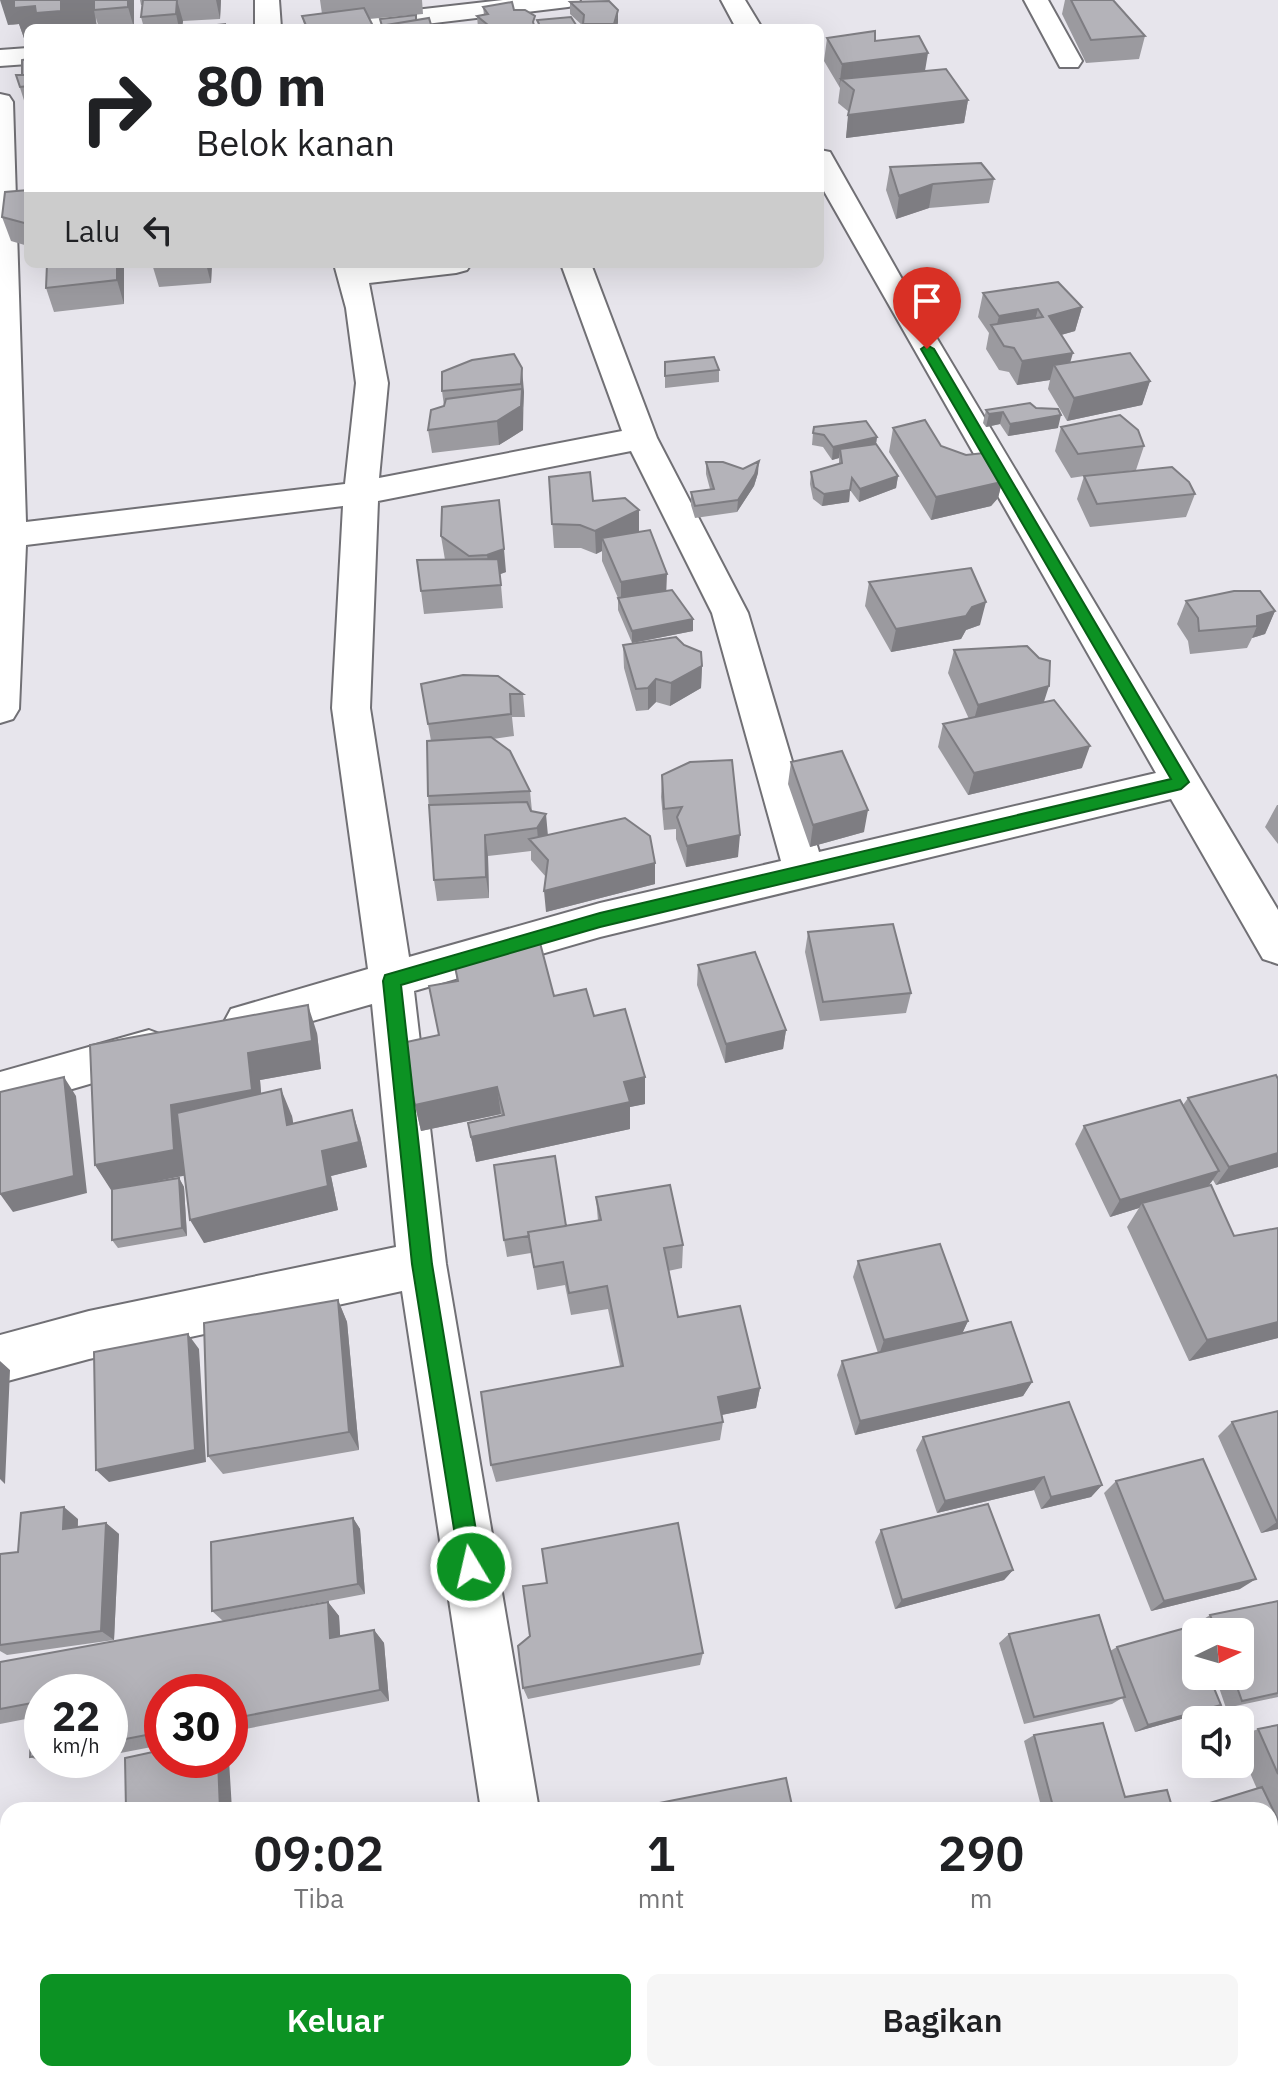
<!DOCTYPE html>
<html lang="id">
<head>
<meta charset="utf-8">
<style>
	body { margin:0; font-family:"IBM Plex Sans",sans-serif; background:#f6f6f6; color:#202124; height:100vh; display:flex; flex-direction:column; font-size:30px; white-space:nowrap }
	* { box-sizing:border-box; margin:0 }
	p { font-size:26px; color:#757577 }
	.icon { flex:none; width:44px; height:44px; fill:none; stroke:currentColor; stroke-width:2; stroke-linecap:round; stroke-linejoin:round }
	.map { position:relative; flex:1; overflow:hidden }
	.side { position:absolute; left:0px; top:1802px; width:1278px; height:280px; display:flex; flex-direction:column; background:#fff; border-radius:24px 24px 0 0; box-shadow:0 8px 32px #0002 }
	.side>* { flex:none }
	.banner { position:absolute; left:24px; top:24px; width:800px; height:244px; border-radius:12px; box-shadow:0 8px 32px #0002; background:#fff; color:#202124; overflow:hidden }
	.needle { width:52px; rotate:85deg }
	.fabs { position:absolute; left:1182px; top:1618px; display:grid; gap:16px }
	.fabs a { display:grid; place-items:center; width:72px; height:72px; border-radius:12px; background:#fff; box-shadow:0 8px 32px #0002; font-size:40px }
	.speed { position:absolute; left:24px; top:1674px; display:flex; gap:16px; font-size:40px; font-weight:700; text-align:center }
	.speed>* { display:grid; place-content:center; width:104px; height:104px; border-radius:50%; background:#fff; box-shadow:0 8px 32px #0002; line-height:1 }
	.speed small { font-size:20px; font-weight:400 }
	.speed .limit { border:12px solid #d22; background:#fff; color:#111 }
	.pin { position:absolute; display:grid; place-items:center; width:68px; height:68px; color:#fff; margin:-82px -34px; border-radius:50% 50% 50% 0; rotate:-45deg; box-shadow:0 0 8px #0007 }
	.pin .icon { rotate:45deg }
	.me { position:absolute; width:88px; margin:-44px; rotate:351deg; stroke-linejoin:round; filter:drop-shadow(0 0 6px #0008) }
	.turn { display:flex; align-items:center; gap:28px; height:168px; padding:0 40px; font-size:36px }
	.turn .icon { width:104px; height:104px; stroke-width:2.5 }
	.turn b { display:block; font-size:56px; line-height:68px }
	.then { display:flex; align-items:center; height:76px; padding:0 40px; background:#0003; gap:16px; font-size:30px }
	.eta { display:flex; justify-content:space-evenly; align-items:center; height:136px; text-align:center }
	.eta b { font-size:48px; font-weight:600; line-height:56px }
	.button { display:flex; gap:16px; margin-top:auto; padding:16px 40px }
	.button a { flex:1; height:92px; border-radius:12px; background:#0c9223; color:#fff; font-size:32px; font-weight:600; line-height:92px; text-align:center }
	.button a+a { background:#f6f6f6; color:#202124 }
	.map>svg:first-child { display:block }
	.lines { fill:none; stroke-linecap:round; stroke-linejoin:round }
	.street-casing { stroke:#717075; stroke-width:4 }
	.street { fill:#fff; fill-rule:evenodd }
	.wall { fill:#9b9a9f }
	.shaded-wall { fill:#7e7d82 }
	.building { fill:#b4b3b9; stroke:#7e7d82; stroke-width:2 }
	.route { fill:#0c9223; stroke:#085f17; stroke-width:2 }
</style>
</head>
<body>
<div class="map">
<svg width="1278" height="2082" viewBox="0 0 1278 2082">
	<rect width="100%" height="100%" fill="#e7e5ec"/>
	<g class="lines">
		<defs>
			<path id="street" d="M255 0H279L281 28H255Z
				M503 0H580L577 5 568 7 392 28H314L318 23 327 20Z
				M721 0H745L762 28H736Z
				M1024 0H1048L1082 61 1078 67H1060Z
				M28 48V64L0 66V50Z
				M0 94 9 96 13 102 26 522 345 484 356 383 346 308 334 264H471L467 270 456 273 369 283 388 383 379 478 622 431 561 264H591L657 438 748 613 819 852 1156 773 820 184V150L830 152 911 295 1278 910V964L1263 959 1171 799 600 937 414 991 446 1264 539 1810H481L402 1291 89 1359 0 1383V1335L89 1311 396 1247 372 1004 246 1040 231 1035 224 1022 231 1009 368 969 332 708 343 506 26 545 19 709 13 719 0 723ZM631 451 712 613 781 861 600 903 409 957 370 708 378 501Z
				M149 1030 165 1036 171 1049 165 1062 0 1110V1072Z
				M1278 1947V2009L1270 2012V1950Z
				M438 2074H500L499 2082H435Z
				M935 2074H1019L1016 2082H931Z"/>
		</defs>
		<use href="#street" class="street-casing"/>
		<use href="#street" class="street"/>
	</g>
	<path class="wall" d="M134 0V28H99L96 18 97 28H28L25 41 19 24 8 25Z
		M140 0H221L220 19 183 21 182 28H144L141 17 142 5H141Z
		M320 0H422L423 14 369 19 374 28H305L302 16 322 14Z
		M1065 0H1113L1145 36 1139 59 1086 63 1062 14Z
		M570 2 618 22 617 28H583V26L570 14Z
		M483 7 514 10 535 28H478L477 16 484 15Z
		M827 38 875 41 925 71 968 100 964 123 846 138 849 112 838 103 840 88 824 61Z
		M28 59V110H27L16 75H22Z
		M890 167 994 179 989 203 929 208 896 219 886 190Z
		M28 190V246L11 241 2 217Z
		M47 264H124V304L54 312 46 288Z
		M152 264H212L211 283 159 287Z
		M983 293 1082 307 1075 331 1061 335 1070 362 1150 381 1142 405 1067 421 1048 389 1050 380 1017 385 1009 372 999 370 986 349 989 333 978 317Z
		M514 354 524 392 523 430 499 445 432 453 428 430 444 406 442 391Z
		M665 362 719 370V382L665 388Z
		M1030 403 1058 428 1008 436 1000 424 986 427 983 423 986 410Z
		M1061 427 1144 446 1136 470 1104 474 1195 494 1186 517 1090 527 1077 499 1084 476 1071 478 1055 451Z
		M893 428 1004 474 998 498 991 506 931 520 889 452Z
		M813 433 877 437 876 445 898 476 896 488 859 502 850 490 849 502 822 506 813 499 810 484 811 472 839 464V458L832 460 823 447 812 445Z
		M706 462 758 473 754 486 737 512 695 518 691 505V492L710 489 706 474Z
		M549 477 593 501 639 532 666 591 693 619V631L632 643 618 610V598L602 561V551L596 554 581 548H554Z
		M442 507 506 572 500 574 503 608 424 614 417 560H445L441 536Z
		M869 582 980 625 966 630 961 639 891 652 865 606Z
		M1186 601 1275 611 1265 634 1252 638 1247 648 1190 654 1188 641 1177 624Z
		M623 645 702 666 701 688 670 706 656 702 648 710 636 711 624 668Z
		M954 650 1044 702 1082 768 968 795 938 747 943 724 969 719 948 673Z
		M421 684 523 694 525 717H512L514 736 493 739 530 791 532 811 547 835 655 884 546 912V877L531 860V851L488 856 489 898 437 901 434 880 428 796 431 741Z
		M791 762 864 832 810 847 788 784Z
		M662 775 738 857 686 867 676 839V829L664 830 661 797Z
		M1277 805H1278V844L1265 827Z
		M808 932 911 993 906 1013 820 1021 805 952Z
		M453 957 554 996 594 1016 645 1104 630 1107V1129L476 1162 468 1123 502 1116 501 1114 421 1131 415 1105 457 981Z
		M698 965 786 1030 783 1049 725 1063 697 985Z
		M317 1033 321 1069 260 1080 261 1094 292 1116 293 1124 360 1136 367 1167 331 1176 338 1210 204 1243 185 1175 120 1188 179 1178 184 1187 187 1236 118 1248 112 1240V1190L95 1165Z
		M1278 1079V1167L1216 1185 1213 1180 1209 1185 1234 1236 1278 1228V1338L1189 1361 1127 1227 1139 1208 1110 1217 1075 1144 1084 1126 1183 1105 1188 1098Z
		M596 1197 683 1245 682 1268 668 1271 678 1317 760 1388 756 1408 722 1415 723 1422 720 1440 496 1482 491 1465 620 1366 608 1309 571 1315 565 1285 537 1290 531 1253 507 1257 504 1240 566 1226 598 1221Z
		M858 1261 968 1321 962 1334 1032 1382 1023 1396 855 1435 837 1375 842 1361 878 1353 853 1277Z
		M338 1300 347 1322 359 1450 223 1474 208 1456Z
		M1278 1411V1529L1261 1533 1218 1436 1232 1422Z
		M923 1437 1102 1485 1091 1497 1041 1509 1034 1490 937 1513 916 1450Z
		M1116 1481 1240 1589 1151 1611 1104 1493Z
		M353 1518 360 1529 365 1594 223 1621 212 1611Z
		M78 1519V1527L106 1523 119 1534 114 1640 7 1655 0 1651V1645L18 1552Z
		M881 1530 1013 1570 1004 1580 895 1609 875 1542Z
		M1278 1601V1697L1226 1708 1215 1676H1240V1632H1199L1196 1624 1210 1615Z
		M328 1602 339 1616 340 1636 374 1630 384 1643 389 1701 230 1732V1692H162V1745L110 1755V1692H42V1760H82L53 1766 30 1757 31 1718 0 1724V1662Z
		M1009 1634 1110 1651 1117 1647 1206 1712 1135 1732 1122 1698 1112 1704 1024 1724 999 1643Z
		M530 1636 703 1653 700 1665 528 1699 523 1688Z
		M1278 1725V1905L1270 1810H1186L1257 1789 1240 1750V1736L1258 1729Z
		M1034 1735 1125 1797 1173 1810H1042L1024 1741Z
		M1278 2044V2082H1276L1270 2065V2046Z
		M779 2074H886L843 2082H780Z
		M1195 2074H1269L1272 2082H1170L1169 2080Z"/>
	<path class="shaded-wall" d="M0 0H95L94 10 97 28H28V41H25L19 24 8 25Z
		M128 0H134V28L128 7Z
		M177 0 183 21 182 28H179L176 14Z
		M216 0H221L220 19Z
		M618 10V22L617 28H614Z
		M928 53 924 77 841 79 839 88 842 64Z
		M968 100 964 123 846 138 848 115Z
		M933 184 929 208 896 219 899 196Z
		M117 264H124V304L117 280Z
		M206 264H212L211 283Z
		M1082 307 1075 331 1043 340 1049 316Z
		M1038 309 1032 332H995L999 316Z
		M1073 353 1066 377 1054 365 1050 380 1017 385 1022 361Z
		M522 368 524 392 523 408 521 384Z
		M1150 381 1142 405 1067 421 1074 398Z
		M522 389 523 413V430L499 445 497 421Z
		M1003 412 1000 424 986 427 989 414Z
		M1061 415 1058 428 1008 436 1010 424Z
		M877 437 875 449H840L839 458 832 460 833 447Z
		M759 461 758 473 754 486 737 512 738 500Z
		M1004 474 998 498 991 506 931 520 936 497Z
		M898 476 896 488 859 502 860 489Z
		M850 490 849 502 822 506 824 494Z
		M639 510V534L602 538V551L596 554 595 531Z
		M504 549 506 572 490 578 487 555Z
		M667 574 666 598 621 605V582Z
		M986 602 980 625 966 630 961 639 891 652 896 629Z
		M1275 611 1265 634 1252 638 1257 626V616Z
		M693 619V631L632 643V631Z
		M702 666 701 688 670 706 671 683Z
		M656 679V702L648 710V688Z
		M1049 686 1042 708 972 727 978 705Z
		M1090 746 1082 768 968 795 974 773Z
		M868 810 864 832 810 847 813 825Z
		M546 814 548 836 539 850 537 828Z
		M485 835 488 856 489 898 486 877Z
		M740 835 738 857 686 867 687 846Z
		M655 863V884L546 912 544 891Z
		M308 1005 317 1033 321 1069 260 1080 263 1116 188 1175 111 1190 95 1165 171 1105 248 1053Z
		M786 1030 783 1049 725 1063 726 1044Z
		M64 1077 76 1096 87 1193 13 1212 0 1194Z
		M645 1077V1104L630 1107V1129L476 1162 471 1137 624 1082Z
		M497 1087 501 1114 421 1131 415 1105Z
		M281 1089 292 1116 298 1151 287 1125Z
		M352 1110 360 1136 367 1167 331 1176 338 1210 204 1243 190 1220 322 1151Z
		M1278 1153V1167L1216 1185 1229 1167Z
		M1219 1171 1207 1188 1142 1203 1139 1208 1110 1217 1120 1200Z
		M179 1178 184 1187 187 1236 182 1228Z
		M338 1300 347 1322 359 1450 349 1432Z
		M968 1321 961 1336 879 1355 884 1340Z
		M1278 1322V1338L1189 1361 1207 1340Z
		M188 1334 199 1349 206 1462 109 1482 96 1470Z
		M0 1361 10 1370 5 1484 0 1479Z
		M1032 1382 1023 1396 855 1435 860 1421Z
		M760 1388 756 1408 716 1416 718 1397Z
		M1044 1477 1034 1490 937 1513 945 1501Z
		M1102 1485 1091 1497 1041 1509 1051 1497Z
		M64 1507 78 1519 77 1540 63 1529Z
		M353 1518 360 1529 365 1594 358 1584Z
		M1278 1521V1529L1261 1533 1277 1522Z
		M106 1523 119 1534 114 1640 101 1631Z
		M1013 1570 1004 1580 895 1609 902 1600Z
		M1256 1579 1240 1589 1151 1611 1164 1601Z
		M328 1602 339 1616 341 1650 330 1638Z
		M374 1630 384 1643 389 1701 380 1690Z
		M1221 1705 1206 1712 1135 1732 1148 1725Z
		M218 1760H229L232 1810H220Z
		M448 2074H456L457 2082H449Z"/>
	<path class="building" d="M14 0H61V11L36 13 35 6 14 8Z
		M94 0H128V7L94 10Z
		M143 0H177L176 14 141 17Z
		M1071 0H1113L1145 36 1091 40Z
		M609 1 618 10 614 24H583L584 15 570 2Z
		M512 2 514 10H525L535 16 533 22 535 28H487L488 25 477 16 488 14 483 7Z
		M364 8 374 28H307L302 16Z
		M416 15V20L382 26 380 19Z
		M571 17 578 28H541L537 20Z
		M429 18 432 28H381L380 26Z
		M225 24V28H189Z
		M875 31V41L919 36 928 53 842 64 827 38Z
		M28 59V75H22V60Z
		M946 69 968 100 848 115 854 90 841 79Z
		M16 75H28V86L20 87Z
		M981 163 994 179 933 184 899 196 890 167Z
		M28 190V224L2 217 5 192Z
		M47 264H117V280L46 288Z
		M1058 282 1082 307 1049 316 1073 353 1022 361 1014 348 1004 346 991 325 1043 317 1038 309 999 316 983 293Z
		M1130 353 1150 381 1074 398 1054 365Z
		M514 354 522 368 521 384 442 391V372L472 360Z
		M714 357 719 370 665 376V362Z
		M522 389 521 406 497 421 428 430 431 410 444 406 446 399Z
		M1030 403 1036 408 1058 409 1061 415 1010 424 1003 412 989 414 986 410Z
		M1120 415 1138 430 1144 446 1078 454 1061 427Z
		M925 420 941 446 966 455 993 452 1004 474 997 483 936 497 893 428Z
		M866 421 877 437 833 447 824 435 813 433 814 427Z
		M876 444 898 476 860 489 852 478 850 490 824 494 814 487 811 472 842 463 840 449Z
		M759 461 755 474 738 500 695 506 691 492 714 489 706 462H723L743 469Z
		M1172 467 1189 482 1195 494 1097 504 1084 476Z
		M590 472 593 501 625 498 639 510 595 531 580 525 552 524 549 477Z
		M499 500 504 549 487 555 469 556 441 536 442 507Z
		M650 530 667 574 621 582 602 538Z
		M498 559 501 585 421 591 417 560Z
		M971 568 986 602 972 607 966 616 896 629 869 582Z
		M672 590 693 619 632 631 618 598Z
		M1234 591H1260L1275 611 1257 616V626L1199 631 1198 618 1186 601Z
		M676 637 684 645 701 652 702 666 671 683 656 679 648 688 636 689 623 645Z
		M1027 646 1039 658 1050 661 1049 686 978 705 954 650Z
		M463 675 498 676 523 694H510L511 714 428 724 421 684Z
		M1054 700 1090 746 974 773 943 724Z
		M491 737 510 751 530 791 428 796 427 741Z
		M842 751 868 810 813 825 791 762Z
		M732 760 740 835 687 846 677 817 682 807 664 809 662 775 690 762Z
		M527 802 531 811 546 814 537 828 485 835 486 877 434 880 429 805Z
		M625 818 650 836 655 863 544 891 548 860 529 839Z
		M893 924 911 993 823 1002 808 932Z
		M539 939 554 996 586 989 594 1016 625 1009 645 1077 624 1082 630 1102 471 1137 468 1123 504 1115 497 1087 415 1105 402 1043 439 1035 429 986 458 981 453 957Z
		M755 952 786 1030 726 1044 698 965Z
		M308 1005 312 1041 248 1053 252 1090 171 1105 174 1150 95 1165 90 1045Z
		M1276 1075 1278 1079V1153L1229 1167 1188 1098Z
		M64 1077 74 1176 0 1194V1092Z
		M281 1089 287 1125 352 1110 359 1142 322 1151 328 1186 190 1220 177 1113Z
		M1180 1100 1219 1171 1120 1200 1084 1126Z
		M555 1156 566 1226 528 1232 529 1236 504 1240 494 1165Z
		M179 1178 182 1228 112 1240V1189Z
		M670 1185 683 1245 664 1248 678 1317 740 1306 760 1388 718 1397 723 1422 491 1465 481 1392 623 1366 607 1286 569 1293 563 1262 534 1267 528 1232 601 1220 596 1197Z
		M1211 1185 1234 1236 1278 1228V1322L1207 1340 1142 1203Z
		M940 1244 968 1321 884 1340 858 1261Z
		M338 1300 349 1432 208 1456 204 1323Z
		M1011 1322 1032 1382 860 1421 842 1361Z
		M188 1334 195 1450 96 1470 94 1352Z
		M1069 1402 1102 1485 1051 1497 1044 1477 945 1501 923 1437Z
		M1278 1411V1521L1277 1522 1232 1422Z
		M1203 1459 1256 1579 1164 1601 1116 1481Z
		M988 1504 1013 1570 902 1600 881 1530Z
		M64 1507 63 1529 106 1523 101 1631 0 1645V1554L18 1552 21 1513Z
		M353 1518 358 1584 212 1611 211 1542Z
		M678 1523 703 1653 523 1688 518 1646 530 1636 523 1586 547 1583 542 1549Z
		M1278 1601V1693L1242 1701 1233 1676H1240V1632H1217L1210 1615Z
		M328 1602 330 1638 374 1630 380 1690 230 1719V1692H162V1732L110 1742V1692H42V1755L30 1757 32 1703 0 1709V1662Z
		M1099 1615 1125 1697 1034 1717 1009 1634Z
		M1189 1627 1196 1644V1676H1209L1221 1705 1148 1725 1117 1647Z
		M1103 1723 1125 1797 1167 1790 1173 1810H1054L1034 1735Z
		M1278 1725V1774L1258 1729Z
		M162 1750V1760H218L220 1810H126L125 1758Z
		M786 1778 793 1810H624Z
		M1262 1787 1278 1820V1905L1270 1907V1810H1187Z
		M39 2074H448L449 2082H38Z
		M675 2074H764L724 2082H676Z
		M784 2074H886L843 2082H786Z
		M1224 2074H1269L1272 2082H1189Z"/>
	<path class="route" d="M927 345 934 349 1189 782 1181 789 600 927 401 985 432 1264 482 1567 479 1575 471 1578 463 1575 460 1567 412 1264 383 981 385 975 600 913 1171 779 921 349Z"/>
</svg>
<div class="fabs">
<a><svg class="needle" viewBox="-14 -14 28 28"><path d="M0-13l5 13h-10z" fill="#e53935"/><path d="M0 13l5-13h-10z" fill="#757577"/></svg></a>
<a><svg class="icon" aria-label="sound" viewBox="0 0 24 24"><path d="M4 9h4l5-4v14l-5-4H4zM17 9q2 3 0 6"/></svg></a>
</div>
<div class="speed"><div>22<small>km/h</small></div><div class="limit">30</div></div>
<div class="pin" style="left:927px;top:349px;background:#d93025"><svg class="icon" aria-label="arrive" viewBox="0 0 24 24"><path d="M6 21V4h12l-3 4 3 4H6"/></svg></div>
<svg class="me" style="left:471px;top:1567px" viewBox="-20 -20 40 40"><circle r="17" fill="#0c9223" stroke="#fff" stroke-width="3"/><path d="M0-11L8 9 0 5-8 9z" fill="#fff"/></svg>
<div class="banner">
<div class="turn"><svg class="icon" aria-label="right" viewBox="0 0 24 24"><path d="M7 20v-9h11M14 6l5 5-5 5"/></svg><div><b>80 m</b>Belok kanan</div></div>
<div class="then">Lalu<svg class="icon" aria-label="left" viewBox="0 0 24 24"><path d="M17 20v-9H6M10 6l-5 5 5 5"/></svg></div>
</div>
<section class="side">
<div class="eta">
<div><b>09:02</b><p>Tiba</p></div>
<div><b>1</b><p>mnt</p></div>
<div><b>290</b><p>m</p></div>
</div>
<div class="button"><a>Keluar</a><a>Bagikan</a></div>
</section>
</div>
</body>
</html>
